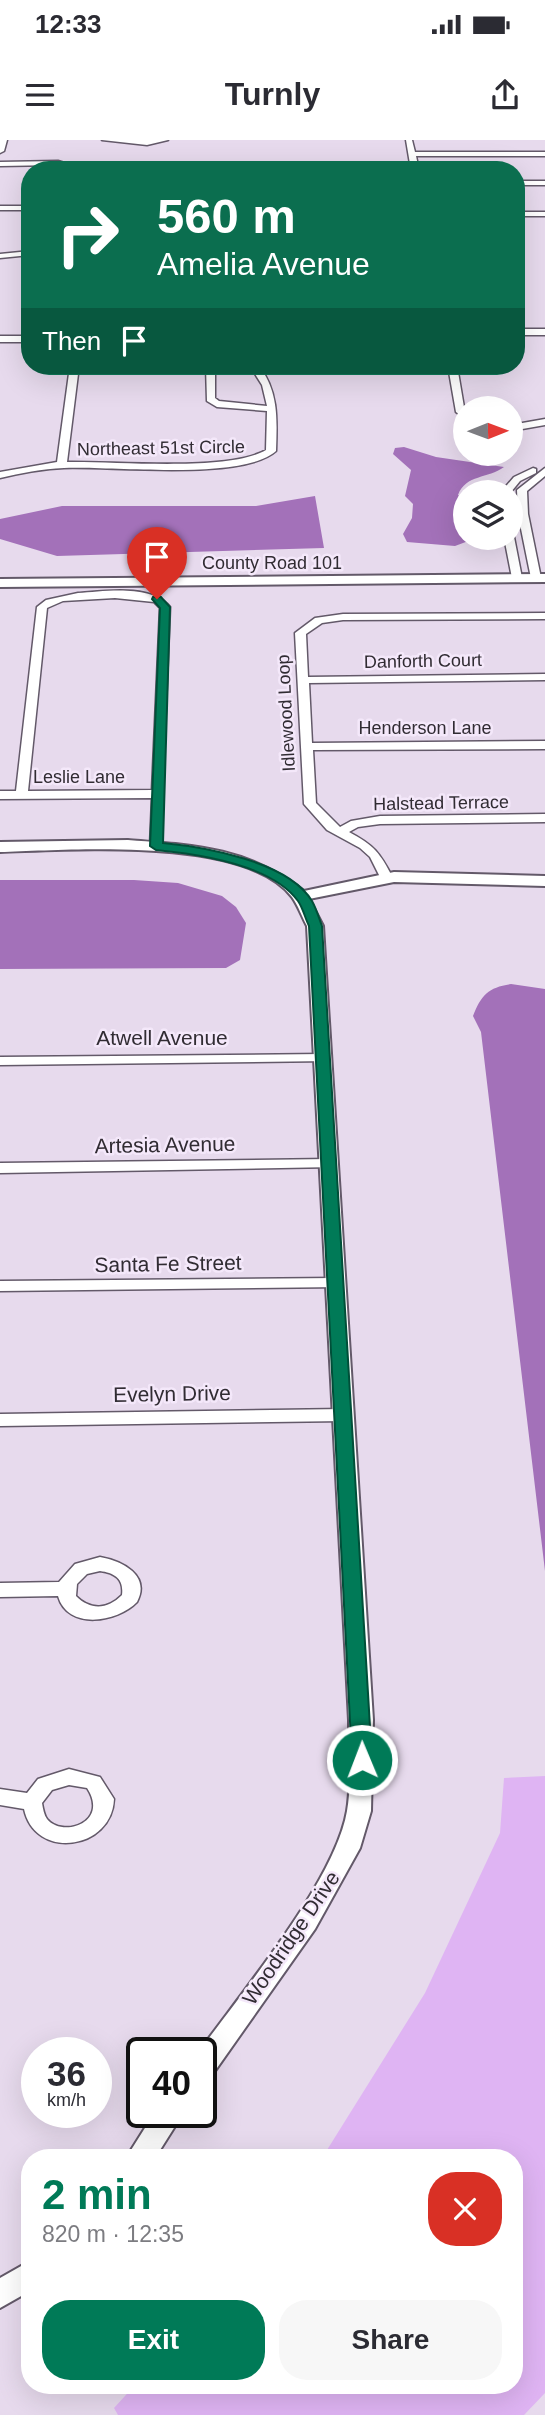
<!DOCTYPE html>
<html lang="en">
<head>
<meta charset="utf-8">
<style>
	body { margin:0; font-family:Helvetica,sans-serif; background:#f7f7f7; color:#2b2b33; height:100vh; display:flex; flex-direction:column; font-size:26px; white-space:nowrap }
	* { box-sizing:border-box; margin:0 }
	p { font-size:23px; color:#7c7c81 }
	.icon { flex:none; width:38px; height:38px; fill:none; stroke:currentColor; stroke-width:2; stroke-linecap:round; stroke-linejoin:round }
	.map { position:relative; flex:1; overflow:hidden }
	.sheet { position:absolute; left:21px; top:2009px; width:502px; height:245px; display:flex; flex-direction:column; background:#fff; border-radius:28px; box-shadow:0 7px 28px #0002 }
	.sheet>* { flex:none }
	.top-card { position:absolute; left:21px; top:21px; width:504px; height:214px; border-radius:28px; box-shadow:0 7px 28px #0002; background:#0b6e4f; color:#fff; overflow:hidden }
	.needle { width:46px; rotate:89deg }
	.tools { position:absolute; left:453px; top:256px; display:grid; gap:14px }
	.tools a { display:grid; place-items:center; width:70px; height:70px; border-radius:50%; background:#fff; box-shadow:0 7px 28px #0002; font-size:35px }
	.speed { position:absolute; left:21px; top:1897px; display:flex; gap:14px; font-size:35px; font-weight:700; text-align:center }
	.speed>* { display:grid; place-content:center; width:91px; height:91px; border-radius:50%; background:#fff; box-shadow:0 7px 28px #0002; line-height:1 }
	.speed small { font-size:18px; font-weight:400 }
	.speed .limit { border:4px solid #111; border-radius:10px; background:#fff; color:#111 }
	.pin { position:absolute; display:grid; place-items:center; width:60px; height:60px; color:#fff; margin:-72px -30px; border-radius:50% 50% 50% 0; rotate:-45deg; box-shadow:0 0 7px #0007 }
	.pin .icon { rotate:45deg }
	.me { position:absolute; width:77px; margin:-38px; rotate:359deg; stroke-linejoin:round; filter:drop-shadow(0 0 5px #0008) }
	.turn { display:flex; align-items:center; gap:24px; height:147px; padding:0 21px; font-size:32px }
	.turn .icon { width:91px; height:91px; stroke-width:2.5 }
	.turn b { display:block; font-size:49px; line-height:60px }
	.then { display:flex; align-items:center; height:66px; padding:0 21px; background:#0003; gap:14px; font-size:26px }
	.round { display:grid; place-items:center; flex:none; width:74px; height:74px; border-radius:28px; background:#f7f7f7 }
	.head { display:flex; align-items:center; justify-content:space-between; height:119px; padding:0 21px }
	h1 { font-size:42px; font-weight:600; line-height:52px; color:#007a57 }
	.cta { display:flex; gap:14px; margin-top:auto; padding:14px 21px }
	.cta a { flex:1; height:80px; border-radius:28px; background:#007a57; color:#fff; font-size:28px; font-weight:600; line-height:80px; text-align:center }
	.cta a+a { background:#f7f7f7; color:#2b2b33 }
	.status { display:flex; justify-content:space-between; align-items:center; height:49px; padding:0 35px; background:#fff; direction:ltr }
	.status svg { height:19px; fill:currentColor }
	header { display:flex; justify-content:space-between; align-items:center; height:91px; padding:0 21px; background:#fff; font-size:32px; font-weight:600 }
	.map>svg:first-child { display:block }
	.green { fill:#dfb4f3 }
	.water { fill:#a371b9 }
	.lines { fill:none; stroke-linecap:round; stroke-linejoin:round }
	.minor-casing { stroke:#635969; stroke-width:3 }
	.tertiary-casing { stroke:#635969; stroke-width:4 }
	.minor { fill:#fff; fill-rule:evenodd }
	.tertiary { fill:#fff; fill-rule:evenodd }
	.route { fill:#007a57; stroke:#004f39; stroke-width:2 }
	.labels { text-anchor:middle; stroke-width:5; stroke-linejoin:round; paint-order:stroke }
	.far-street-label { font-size:18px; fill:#312c33; stroke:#f4e8fa }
	.street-label { font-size:21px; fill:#312c33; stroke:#f4e8fa }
</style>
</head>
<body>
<div class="status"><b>12:33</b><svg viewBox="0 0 49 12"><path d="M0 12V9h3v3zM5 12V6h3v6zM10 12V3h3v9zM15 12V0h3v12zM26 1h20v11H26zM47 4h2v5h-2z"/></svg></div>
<header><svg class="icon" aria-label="menu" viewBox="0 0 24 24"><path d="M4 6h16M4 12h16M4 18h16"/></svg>Turnly<svg class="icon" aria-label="share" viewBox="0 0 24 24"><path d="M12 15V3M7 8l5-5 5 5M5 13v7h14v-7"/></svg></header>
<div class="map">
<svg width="545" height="2275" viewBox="0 0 545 2275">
	<rect width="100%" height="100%" fill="#e7daed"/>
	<path class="green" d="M545 1636V2253L524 2275H118L114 2268 135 2245H514V2018H322L425 1853 500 1693 504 1638Z"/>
	<path class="water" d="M404 307 436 317 504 327C488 339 466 334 458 355L465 359 466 397H472L471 400 455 406 407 402 403 394 412 378 413 364 405 356 411 330 393 314 395 308Z
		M315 356 324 408 57 416 0 399V379L62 366H256Z
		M0 740H134L178 743 222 756 236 767 246 783 240 820 226 828 0 829Z
		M511 844 545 849V1431L481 892 473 876C481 855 489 847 511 844Z"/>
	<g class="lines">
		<defs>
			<path id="minor" d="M0 0H7L4 11 0 13Z
				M102 0H168L147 5Z
				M406 0H412L415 12H545V16H416L419 30H411Z
				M58 21 68 24V30H60L61 27 57 25 0 26V22Z
				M516 41H545V45H516Z
				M0 66H30V70H0Z
				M516 72H545V76H516Z
				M30 111V115L0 118V114Z
				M516 189H545V195H516Z
				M0 196H30V202H0Z
				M70 226H79L67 322C115 321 228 332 266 310L267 271 217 267 207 261 206 226H215V258L219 261 267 266 262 245 250 226H259C279 252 277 280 276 311 243 341 111 326 64 328 42 329 21 333 0 338V332L57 322Z
				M448 226H457L466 279 456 272Z
				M545 279V285L511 291V285Z
				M533 328 536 329V333L520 341 511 352H501L514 337Z
				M545 328V336L527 351 528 374 541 438 536 441 531 438 518 374 517 350Z
				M511 394 514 397 522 438 517 441 512 438 504 397H511Z
				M78 453C106 451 151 444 170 467L160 709H152L150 706 152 658 0 659V651H16L37 467 46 460ZM115 458 154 462 160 468 152 650 28 651 47 468 63 461Z
				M545 473V479L343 480 322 483 306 494 308 537 545 534V540L309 543 312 603 545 601V609L313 610 316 663 340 687 351 681 380 676 545 674V682L380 684 358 687 349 692C374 705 380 713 393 738L387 742 382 741 370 717 360 708 327 690 304 664 295 493 315 478 343 474Z
				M324 914 329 915 331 918 329 921 0 925V917Z
				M330 1019 337 1024 335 1027 0 1033V1023Z
				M336 1138 342 1139 344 1143 342 1147 0 1151V1141Z
				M344 1269 352 1275 344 1281 0 1286V1274Z
				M100 1417C122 1421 151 1435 137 1462 118 1482 68 1491 58 1456L0 1457V1443L59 1442 75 1424ZM100 1431C115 1433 124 1439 122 1455 108 1469 91 1471 76 1456L77 1444 87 1434Z
				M69 1629 100 1637 114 1659C112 1710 35 1721 24 1669L0 1665V1649L27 1653 38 1639ZM69 1645 87 1648C110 1683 62 1698 47 1679 44 1675 43 1669 42 1663L52 1650Z"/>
			<path id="tertiary" d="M545 434V442L0 447V439Z
				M128 700C195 705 249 708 304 751L394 732 545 736V746L394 742 309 759 323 786 373 1580 371 1671 360 1708 315 1789 210 1938 201 1942V1913H198C241 1853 335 1741 347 1671 352 1642 349 1609 349 1580L307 786C302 777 298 765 292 757 245 696 71 710 0 712V702Z
				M155 1972H184L155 2018H126Z
				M30 2121V2151L0 2168V2138Z"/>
		</defs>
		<use href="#minor" class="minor-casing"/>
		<use href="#tertiary" class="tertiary-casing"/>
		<use href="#minor" class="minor"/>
		<use href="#tertiary" class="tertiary"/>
	</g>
	<path class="route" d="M153 457H161L170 467 163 703C204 707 288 721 312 761 316 768 319 778 322 786L372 1620 369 1625H355L352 1620 309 786C305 778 303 768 298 761 271 724 198 714 156 710L150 706 160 468 152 459Z"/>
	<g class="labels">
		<g class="far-street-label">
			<text transform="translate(161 308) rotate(-1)" y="6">Northeast 51st Circle</text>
			<text x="272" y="429">County Road 101</text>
			<text transform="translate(423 521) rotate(-1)" y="6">Danforth Court</text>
			<text transform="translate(286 573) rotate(-93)" y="6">Idlewood Loop</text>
			<text x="425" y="594">Henderson Lane</text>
			<text x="79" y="643">Leslie Lane</text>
			<text transform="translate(441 663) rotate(-1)" y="6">Halstead Terrace</text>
		</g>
		<g class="street-label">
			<text x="162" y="905">Atwell Avenue</text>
			<text transform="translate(165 1005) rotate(-1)" y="7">Artesia Avenue</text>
			<text transform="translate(168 1124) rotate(-1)" y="7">Santa Fe Street</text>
			<text transform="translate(172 1254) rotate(-1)" y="7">Evelyn Drive</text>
			<text transform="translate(291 1798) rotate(-56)" y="7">Woodridge Drive</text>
		</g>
	</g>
</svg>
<div class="tools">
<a><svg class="needle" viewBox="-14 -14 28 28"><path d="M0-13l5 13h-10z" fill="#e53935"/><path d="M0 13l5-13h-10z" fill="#7c7c81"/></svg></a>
<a><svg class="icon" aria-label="layers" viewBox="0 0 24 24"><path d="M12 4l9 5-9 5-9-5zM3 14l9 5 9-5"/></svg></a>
</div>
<div class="speed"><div>36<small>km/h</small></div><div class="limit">40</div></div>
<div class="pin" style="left:157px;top:459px;background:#d93025"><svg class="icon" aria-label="arrive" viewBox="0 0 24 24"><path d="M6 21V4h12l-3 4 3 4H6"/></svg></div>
<svg class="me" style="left:362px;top:1620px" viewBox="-20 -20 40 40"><circle r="17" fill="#007a57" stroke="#fff" stroke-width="3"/><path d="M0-11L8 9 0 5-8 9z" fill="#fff"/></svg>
<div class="top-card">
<div class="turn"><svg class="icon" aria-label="right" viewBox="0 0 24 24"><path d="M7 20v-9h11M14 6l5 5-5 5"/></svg><div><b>560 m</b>Amelia Avenue</div></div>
<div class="then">Then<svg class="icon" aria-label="arrive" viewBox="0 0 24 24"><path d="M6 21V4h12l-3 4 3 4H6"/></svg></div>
</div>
<section class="sheet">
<div class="head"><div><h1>2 min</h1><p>820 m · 12:35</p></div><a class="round" style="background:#d93025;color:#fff"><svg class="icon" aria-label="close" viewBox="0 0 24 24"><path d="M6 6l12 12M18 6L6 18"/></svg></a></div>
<div class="cta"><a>Exit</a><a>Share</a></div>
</section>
</div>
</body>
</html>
